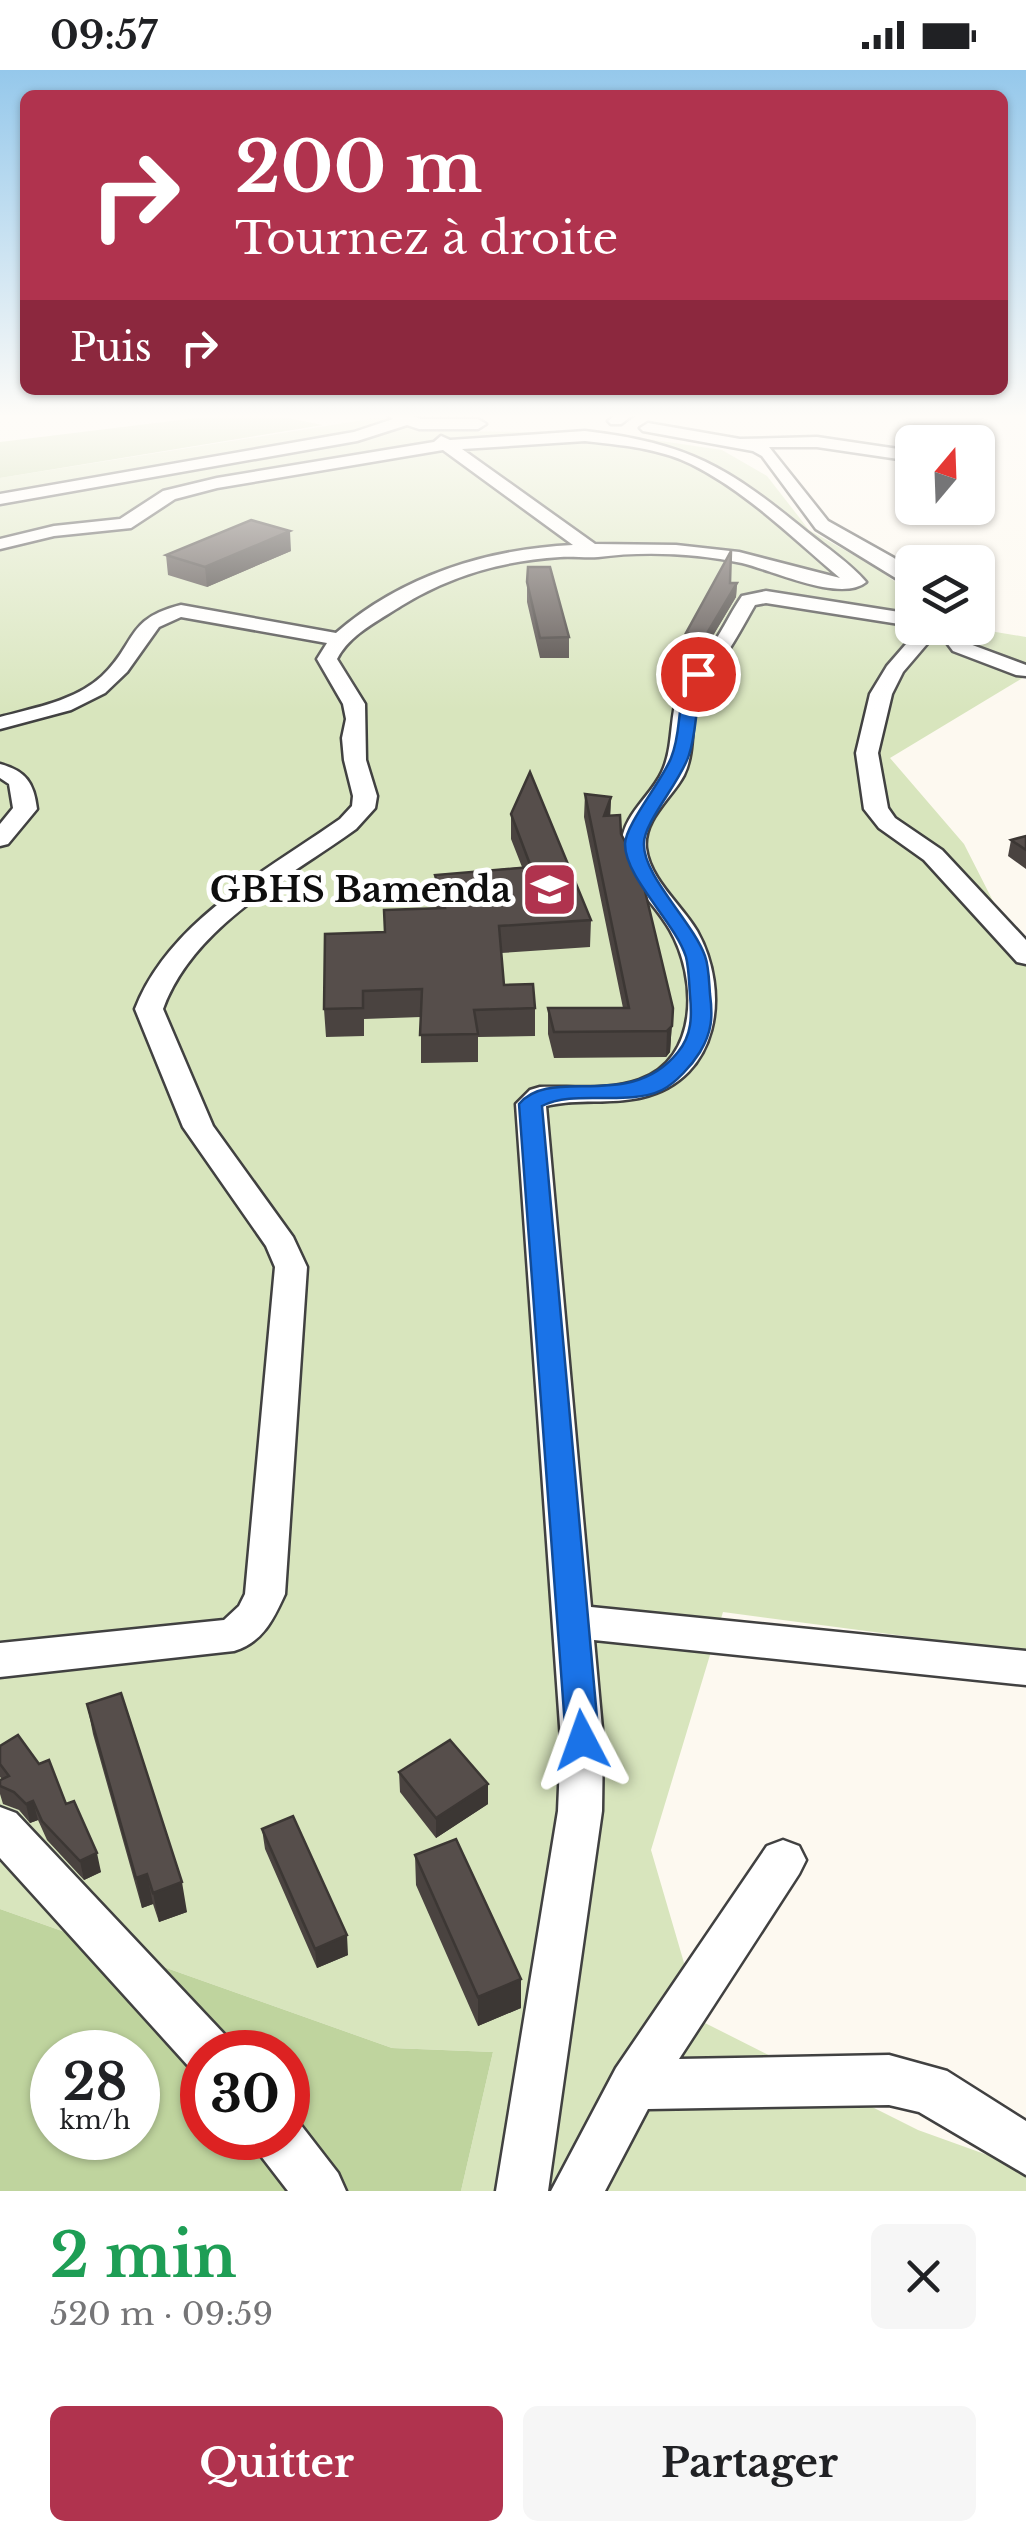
<!DOCTYPE html>
<html lang="fr">
<head>
<meta charset="utf-8">
<style>
	body { margin:0; font-family:"Libre Baskerville",serif; background:#f6f6f6; color:#202124; height:100vh; display:flex; flex-direction:column; font-size:38px; white-space:nowrap }
	* { box-sizing:border-box; margin:0 }
	p { font-size:32px; color:#757577 }
	.icon { flex:none; width:55px; height:55px; fill:none; stroke:currentColor; stroke-width:2; stroke-linecap:round; stroke-linejoin:round }
	.map { position:relative; height:2121px; overflow:hidden }
	.sheet { display:flex; flex-direction:column; background:#fff; flex:1 }
	.sheet>* { flex:none }
	.top-card { position:absolute; left:20px; top:20px; width:988px; height:305px; border-radius:15px; box-shadow:0 2px 8px #0004; background:#b0334e; color:#fff; overflow:hidden }
	.needle { width:65px; rotate:19deg }
	.buttons { position:absolute; left:895px; top:355px; display:grid; gap:20px }
	.buttons a { display:grid; place-items:center; width:100px; height:100px; border-radius:15px; background:#fff; box-shadow:0 2px 8px #0004; font-size:50px }
	.speed { position:absolute; left:30px; top:1960px; display:flex; gap:20px; font-size:50px; font-weight:700; text-align:center }
	.speed>* { display:grid; place-content:center; width:130px; height:130px; border-radius:50%; background:#fff; box-shadow:0 2px 8px #0004; line-height:1 }
	.speed small { font-size:25px; font-weight:400 }
	.speed .limit { border:15px solid #d22; background:#fff; color:#111 }
	.pin { position:absolute; display:grid; place-items:center; width:85px; height:85px; color:#fff; margin:-42px; border:5px solid #fff; border-radius:50%; box-shadow:0 2px 10px #0007 }
	.me { position:absolute; width:110px; margin:-55px; rotate:356deg; stroke-linejoin:round; filter:drop-shadow(0 0 8px #0008) }
	.turn { display:flex; align-items:center; gap:35px; height:210px; padding:0 50px; font-size:45px }
	.turn .icon { width:130px; height:130px; stroke-width:2.5 }
	.turn b { display:block; font-size:70px; line-height:85px }
	.then { display:flex; align-items:center; height:95px; padding:0 50px; background:#0003; gap:20px; font-size:38px }
	.round { display:grid; place-items:center; flex:none; width:105px; height:105px; border-radius:15px; background:#f6f6f6 }
	.head { display:flex; align-items:center; justify-content:space-between; height:170px; padding:0 50px }
	h1 { font-size:60px; font-weight:700; line-height:75px; color:#1e9e55 }
	.cta { display:flex; gap:20px; margin-top:auto; padding:20px 50px }
	.cta a { flex:1; height:115px; border-radius:15px; background:#b0334e; color:#fff; font-size:40px; font-weight:700; line-height:115px; text-align:center }
	.cta a+a { background:#f6f6f6; color:#202124 }
	.status { display:flex; justify-content:space-between; align-items:center; height:70px; padding:0 50px; background:#fff; direction:ltr }
	.status svg { height:28px; fill:currentColor }
	.map>svg:first-child { display:block }
	.green { fill:#d8e5bd }
	.forest { fill:#bfd49e; fill-rule:evenodd }
	.lines { fill:none; stroke-linecap:round; stroke-linejoin:round }
	.minor-casing { stroke:#414141; stroke-width:5 }
	.minor { fill:#fff; fill-rule:evenodd }
	.wall { fill:#4a4340 }
	.shaded-wall { fill:#3c3734 }
	.building { fill:#564e4b; stroke:#3c3734; stroke-width:2.5 }
	.route { fill:#1a73e8; stroke:#114b97; stroke-width:2.5 }
	.labels { text-anchor:middle; stroke-width:10; stroke-linejoin:round; paint-order:stroke }
	.poi-label { font-size:35px; font-weight:bold; fill:#0e0e0e; stroke:#fff; text-anchor:end }
</style>
</head>
<body>
<div class="status"><b>09:57</b><svg viewBox="0 0 49 12"><path d="M0 12V9h3v3zM5 12V6h3v6zM10 12V3h3v9zM15 12V0h3v12zM26 1h20v11H26zM47 4h2v5h-2z"/></svg></div>
<div class="map">
<svg width="1026" height="2121" viewBox="0 0 1026 2121">
	<rect width="100%" height="100%" fill="#fdf9f0"/>
	<path class="green" d="M388 346 393 355 442 361 607 363 722 380 767 406 809 460 875 497 905 519 912 534V558H972L1026 567V606L890 688 964 774 1026 896V1582L723 1542 651 1780 701 1951 918 2060 1026 2099V2121H461L493 1982 392 1978 0 1839V408Z"/>
	<path class="forest" d="M229 344H268L323 355 0 408V372Z
		M0 1839 392 1978 493 1982 461 2121H0ZM52 1982H138V2068H52ZM202 1982H288V2068H202Z"/>
	<g class="lines">
		<defs>
			<path id="minor" d="M387 344H407L421 349H478L486 354 478 359H419L407 355 357 371 0 434V424L354 362 393 349Z
				M617 344H634L621 354H611L608 351Z
				M648 353 740 369 817 367 912 381V391L817 377H769L828 451 894 488 912 504V518L816 459 762 386 753 381 643 361 640 358Z
				M585 361C688 373 728 397 807 462 827 478 850 493 866 512 841 533 772 500 742 493 697 483 642 481 598 487 586 488 572 486 560 487 502 491 451 505 401 536 378 551 350 564 337 589L365 634 366 690 377 726 375 738 356 759C288 808 193 856 163 939L213 1056 293 1167 307 1197 285 1524C273 1550 263 1572 234 1581L0 1607V1573L224 1550 239 1536 245 1524 275 1197 266 1176 183 1057 135 939C169 851 266 801 340 749L352 736 353 726 344 690 342 668 346 649 343 634 317 589 327 573 181 547 159 557 127 602 105 623 71 640 0 659V647C34 638 75 631 102 606 137 573 125 549 181 535L336 563C401 506 487 479 573 475L443 380 217 418 175 429 131 458 54 466 0 479V469L54 456 120 449 163 421 217 408 434 372 441 366 450 370ZM585 371C620 375 659 378 691 394 747 422 793 468 840 508L739 482 676 475 595 474 462 379Z
				M766 521 912 544V556L766 533 755 535C745 552 736 570 724 587 718 595 710 601 704 609 687 637 698 676 684 705 672 728 643 749 646 778 650 810 681 834 697 861 731 922 719 1009 643 1027 612 1035 576 1028 546 1036L591 1537 1026 1581V1615L594 1570 603 1670 602 1741 548 2121H496L558 1741 561 1670 516 1034 530 1020 540 1017C572 1016 608 1021 639 1010 700 989 697 907 670 860 655 833 622 807 622 774 622 746 651 726 662 702 674 677 669 647 679 620 684 605 696 596 706 584 720 566 729 545 742 526Z
				M920 558H955L967 573 1026 595V606L1016 605 953 581 938 561 903 602 892 624 878 683 888 738 895 748 942 780 1026 870V894L1017 892 924 790 879 758 864 739 856 683 870 624 887 596Z
				M0 694C26 701 34 713 37 739L8 774 0 776V754L13 738 9 714 0 708Z
				M0 1737 16 1743 225 1965 232 1982H202V2004L191 1999 0 1788Z
				M783 1770 799 1776 806 1790 799 1804 679 1989 889 1985 947 2001 1026 2051V2105L919 2042 889 2035 648 2039 605 2121H551L616 1998 767 1776Z
				M288 2046 297 2050 338 2103 346 2121H288L261 2086 254 2068H288Z"/>
		</defs>
		<use href="#minor" class="minor-casing"/>
		<use href="#minor" class="minor"/>
	</g>
	<path class="wall" d="M291 481 207 517 168 505 166 485Z
		M527 512 569 567V588H540L527 532Z
		M730 513H737L736 527 705 579 685 577 686 563Z
		M585 724 611 727 610 746 621 764 673 938 670 982 666 987 554 988 548 964V938H623L584 747Z
		M511 744 591 850 590 877 501 883 504 915 535 938V966L478 967V992L421 993V947L364 949V966L326 967 324 939 385 862 437 839 435 831V805L522 797 511 769Z
		M1026 766V799L1008 786 1011 770Z
		M87 1634 187 1842 159 1852 153 1834 142 1838 93 1664Z
		M0 1676 66 1734 101 1802 84 1810 47 1770 38 1750 30 1753 19 1740 3 1734 0 1724V1710L2 1709 0 1707Z
		M399 1702 488 1714V1734L436 1768 400 1722Z
		M262 1759 348 1885 317 1898 265 1779Z
		M415 1785 521 1909V1938L478 1956 416 1815Z"/>
	<path class="shaded-wall" d="M290 461 291 481 207 517 205 497Z
		M737 513 736 527 705 579 706 565Z
		M611 727 610 750 604 746Z
		M673 938 670 982 666 987 667 961Z
		M488 1714V1734L436 1768V1748Z
		M33 1731 38 1750 30 1753 26 1734Z
		M97 1783 101 1802 84 1810 80 1791Z
		M147 1804 153 1834 142 1838 136 1808Z
		M182 1812 187 1842 159 1852 153 1823Z
		M347 1865 348 1885 317 1898 315 1879Z
		M521 1909V1938L478 1956V1927Z"/>
	<path class="building" d="M251 450 290 461 205 497 166 485Z
		M731 481 730 513H737L706 565 686 563Z
		M528 497H550L569 567 540 568 527 512Z
		M530 702 591 850 499 856 504 915 533 914 535 938 474 940 478 964 420 965 422 919 363 921V938L324 939 325 864 385 862 384 840 445 838 435 805 531 797 511 744Z
		M585 724 611 727 604 746 620 745 621 764 640 800 673 938 672 956 667 961 554 962 548 938H629Z
		M1026 766V780L1011 770Z
		M121 1623 182 1812 153 1823 147 1804 136 1808 87 1634Z
		M18 1665 39 1694 49 1690 66 1734 74 1731 97 1783 80 1791 42 1751 33 1731 26 1734 14 1722 0 1716V1710L9 1706 0 1694V1676Z
		M450 1670 488 1714 436 1748 399 1702Z
		M293 1746 347 1865 315 1879 262 1759Z
		M456 1769 521 1909 478 1927 415 1785Z"/>
	<linearGradient id="sky" x2="0" y2="1"><stop stop-color="#95c8eb"/><stop offset="0.54" stop-color="#fefcf8"/><stop offset="1" stop-color="#fefcf8" stop-opacity="0"/></linearGradient>
	<rect width="1026" height="641" fill="url(#sky)"/>
	<path class="route" d="M692 600 706 604C694 632 698 658 689 685 681 711 644 752 644 773 642 805 693 852 705 886 709 897 709 912 710 924 713 947 712 962 700 982 692 995 676 1013 662 1020 627 1037 574 1019 542 1036L599 1670 594 1680 582 1684 571 1680 566 1670 519 1034C551 995 629 1043 678 982 692 965 692 946 690 925 689 913 689 899 686 887 675 852 625 808 625 774 625 755 662 711 671 688 683 659 675 631 692 600Z"/>
	<defs>
		<symbol id="school-square" viewBox="-11 -11 22 22"><rect x="-9" y="-9" width="18" height="18" rx="4" fill="#b0334e" stroke="#fff"/><path d="M0-5L7-2L0 1L-7-2ZM-4 1L0 2.5L4 1V4Q0 6-4 4Z" fill="#fff"/></symbol>
	</defs>
	<g fill-rule="evenodd">
		<use href="#school-square" x="518" y="788" width="63" height="63"/>
	</g>
	<g class="labels">
		<g class="poi-label">
			<text x="511" y="832">GBHS Bamenda</text>
		</g>
	</g>
</svg>
<div class="buttons">
<a><svg class="needle" viewBox="-14 -14 28 28"><path d="M0-13l5 13h-10z" fill="#e53935"/><path d="M0 13l5-13h-10z" fill="#757577"/></svg></a>
<a><svg class="icon" aria-label="layers" viewBox="0 0 24 24"><path d="M12 4l9 5-9 5-9-5zM3 14l9 5 9-5"/></svg></a>
</div>
<div class="speed"><div>28<small>km/h</small></div><div class="limit">30</div></div>
<div class="pin" style="left:698px;top:604px;background:#d93025"><svg class="icon" aria-label="arrive" viewBox="0 0 24 24"><path d="M6 21V4h12l-3 4 3 4H6"/></svg></div>
<svg class="me" style="left:582px;top:1670px" viewBox="-20 -20 40 40"><path d="M0-17L14 15 0 8-14 15z" fill="#1a73e8" stroke="#fff" stroke-width="4"/></svg>
<div class="top-card">
<div class="turn"><svg class="icon" aria-label="right" viewBox="0 0 24 24"><path d="M7 20v-9h11M14 6l5 5-5 5"/></svg><div><b>200 m</b>Tournez à droite</div></div>
<div class="then">Puis<svg class="icon" aria-label="right" viewBox="0 0 24 24"><path d="M7 20v-9h11M14 6l5 5-5 5"/></svg></div>
</div>
</div>
<section class="sheet">
<div class="head"><div><h1>2 min</h1><p>520 m · 09:59</p></div><a class="round"><svg class="icon" aria-label="close" viewBox="0 0 24 24"><path d="M6 6l12 12M18 6L6 18"/></svg></a></div>
<div class="cta"><a>Quitter</a><a>Partager</a></div>
</section>
</body>
</html>
